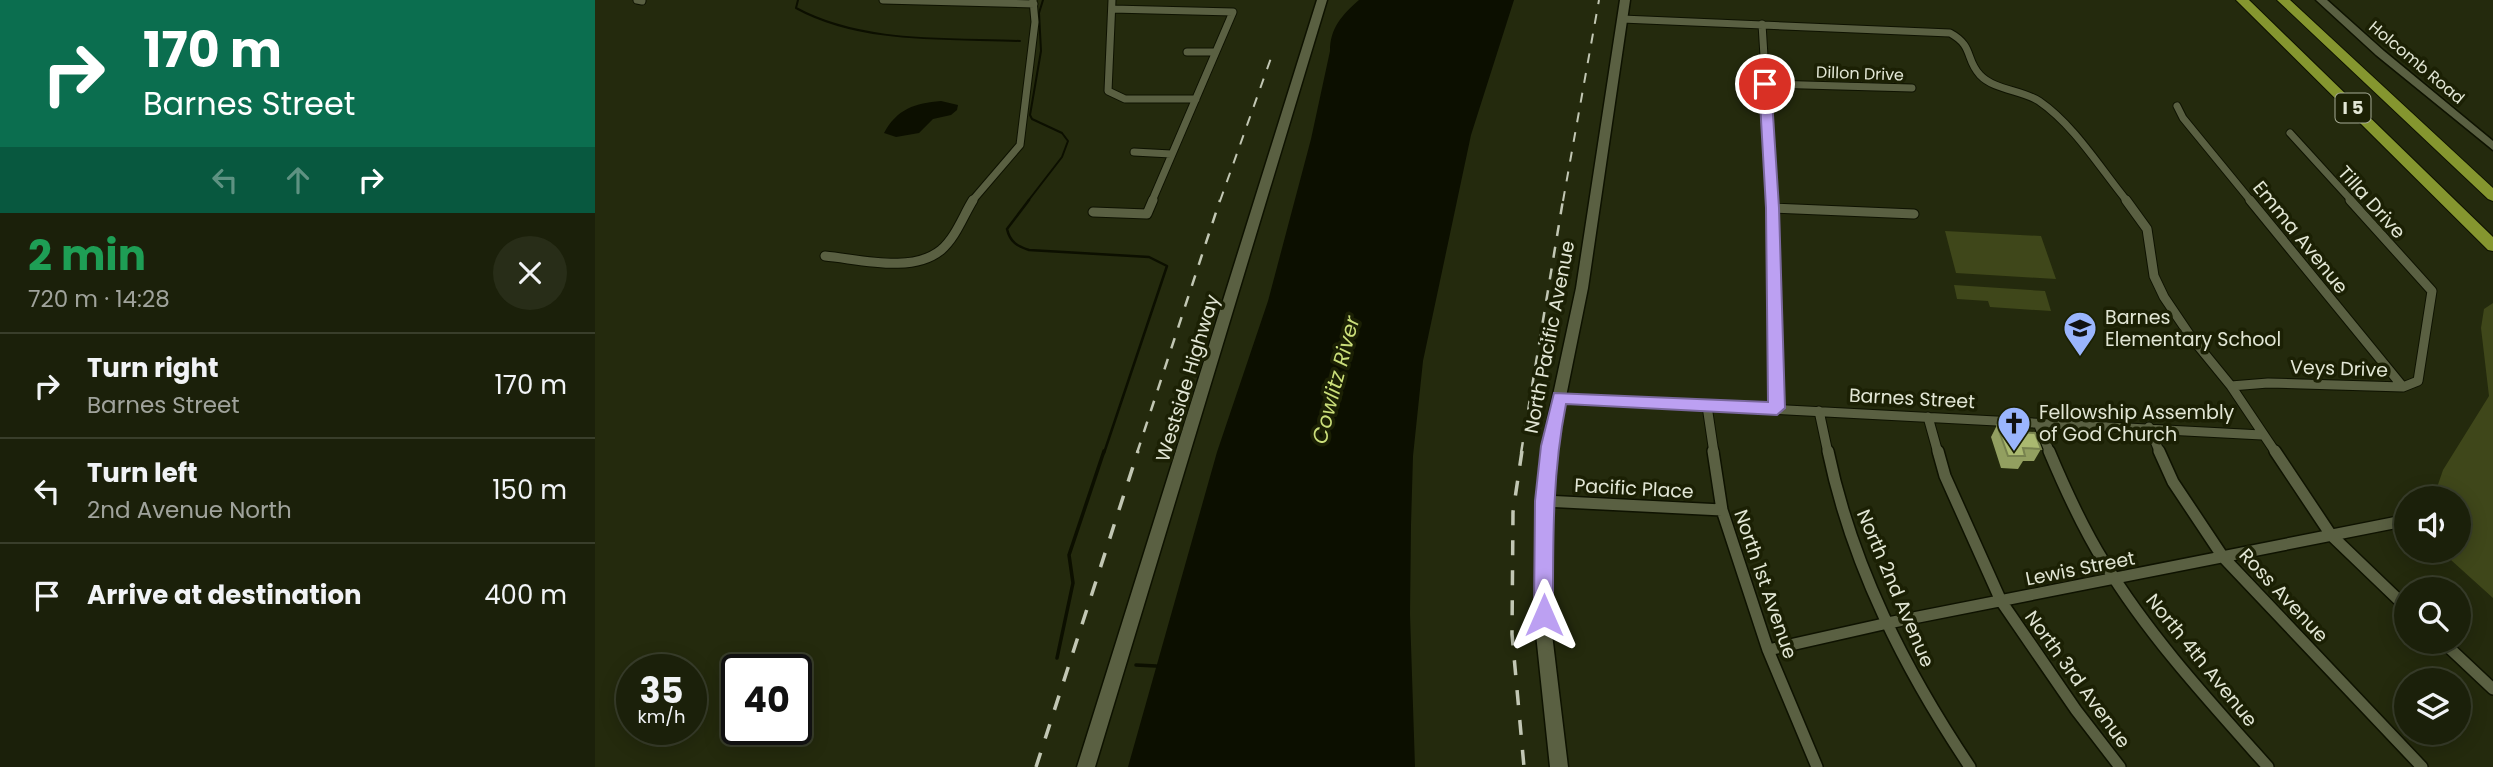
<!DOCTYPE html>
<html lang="en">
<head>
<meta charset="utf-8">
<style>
	body { margin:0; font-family:Poppins,sans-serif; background:#282d18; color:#f1f3f6; height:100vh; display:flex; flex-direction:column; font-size:26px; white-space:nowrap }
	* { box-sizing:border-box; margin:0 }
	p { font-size:23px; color:#a0a39c }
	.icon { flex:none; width:38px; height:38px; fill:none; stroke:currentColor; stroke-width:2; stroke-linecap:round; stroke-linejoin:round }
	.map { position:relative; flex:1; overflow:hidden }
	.side { display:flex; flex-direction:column; background:#1b200a; width:595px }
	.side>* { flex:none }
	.guide { background:#0b6e4f; color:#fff; overflow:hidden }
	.buttons { position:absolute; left:1799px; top:486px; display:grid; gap:14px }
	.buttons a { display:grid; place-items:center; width:77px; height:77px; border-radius:50%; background:#1b200a; box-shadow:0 4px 18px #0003,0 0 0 2px #393e2b; font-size:35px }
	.speed { position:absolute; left:21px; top:654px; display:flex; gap:14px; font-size:35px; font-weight:700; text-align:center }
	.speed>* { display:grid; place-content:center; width:91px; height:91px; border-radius:50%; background:#1b200a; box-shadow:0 4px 18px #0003,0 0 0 2px #393e2b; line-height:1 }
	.speed small { font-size:18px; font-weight:400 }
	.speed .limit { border:4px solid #111; border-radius:10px; background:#fff; color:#111 }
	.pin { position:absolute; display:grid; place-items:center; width:60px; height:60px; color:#fff; margin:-30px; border:4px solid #fff; border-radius:50%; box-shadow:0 2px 7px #0007 }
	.me { position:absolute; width:77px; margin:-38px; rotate:0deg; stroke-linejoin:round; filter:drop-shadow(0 0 5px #0008) }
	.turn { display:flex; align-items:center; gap:24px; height:147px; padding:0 28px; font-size:32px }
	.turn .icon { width:91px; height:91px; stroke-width:2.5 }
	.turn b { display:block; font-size:49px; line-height:60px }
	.lanes { display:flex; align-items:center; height:66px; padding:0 28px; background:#0003; justify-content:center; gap:35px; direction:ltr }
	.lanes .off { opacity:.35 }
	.round { display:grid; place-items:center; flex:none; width:74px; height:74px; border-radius:37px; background:#282d18 }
	.head { display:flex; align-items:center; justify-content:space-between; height:119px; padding:0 28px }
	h1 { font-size:42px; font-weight:700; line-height:52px; color:#1e9e55 }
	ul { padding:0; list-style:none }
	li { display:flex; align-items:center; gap:21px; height:105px; padding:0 28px; border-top:2px solid #393e2b }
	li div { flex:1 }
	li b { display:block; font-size:26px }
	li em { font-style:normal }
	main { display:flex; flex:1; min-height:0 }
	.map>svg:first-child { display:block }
	.green { fill:#3f471a }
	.water { fill:#0c0f00 }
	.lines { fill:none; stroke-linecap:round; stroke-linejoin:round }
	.stream-far2 { stroke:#0c0f00; stroke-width:2 }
	.stream-far1 { stroke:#0c0f00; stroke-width:2.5 }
	.stream { stroke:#0c0f00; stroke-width:3.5 }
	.street-far2-casing { stroke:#0e1200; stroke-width:9 }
	.street-far1-casing { stroke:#0e1200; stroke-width:11 }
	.street-casing { stroke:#0e1200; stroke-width:14 }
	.secondary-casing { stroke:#0e1200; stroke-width:3 }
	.highway-casing { stroke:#0e1200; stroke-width:2 }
	.street-far2 { stroke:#5a6042; stroke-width:7 }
	.street-far1 { stroke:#5a6042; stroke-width:9 }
	.street { stroke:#5a6042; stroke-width:11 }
	.secondary { fill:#5a6042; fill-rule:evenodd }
	.highway { fill:#85962f; fill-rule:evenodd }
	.rail-far2 { stroke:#c2c7b4; stroke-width:2; stroke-dasharray:10 10; stroke-linecap:butt }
	.rail-far1 { stroke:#c2c7b4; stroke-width:2.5; stroke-dasharray:11 11; stroke-linecap:butt }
	.rail { stroke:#c2c7b4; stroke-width:3.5; stroke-dasharray:15 15; stroke-linecap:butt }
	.wall { fill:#929f60 }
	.building { fill:#aab970; stroke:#77824e; stroke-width:2 }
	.route { fill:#bca0f2; stroke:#7a689d; stroke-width:2 }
	.labels { text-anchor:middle; stroke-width:7; stroke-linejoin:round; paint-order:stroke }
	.far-street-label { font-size:16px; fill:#e2e6d5; stroke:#1b2004 }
	.shield { fill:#1b2004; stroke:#a6ab96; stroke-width:2 }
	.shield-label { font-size:18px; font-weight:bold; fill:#e2e6d5 }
	.street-label { font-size:19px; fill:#e2e6d5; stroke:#1b2004 }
	.poi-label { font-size:19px; fill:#e2e6d5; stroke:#1b2004; text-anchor:start }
	.water-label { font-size:21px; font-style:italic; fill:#cbdf7a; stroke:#1b2004 }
</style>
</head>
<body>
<main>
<section class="side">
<div class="guide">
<div class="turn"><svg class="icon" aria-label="right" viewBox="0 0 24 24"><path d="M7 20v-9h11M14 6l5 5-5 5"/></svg><div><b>170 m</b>Barnes Street</div></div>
<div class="lanes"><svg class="icon off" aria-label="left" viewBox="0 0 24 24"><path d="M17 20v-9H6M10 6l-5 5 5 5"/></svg><svg class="icon off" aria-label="ahead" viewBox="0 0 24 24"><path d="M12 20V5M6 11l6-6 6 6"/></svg><svg class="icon" aria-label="right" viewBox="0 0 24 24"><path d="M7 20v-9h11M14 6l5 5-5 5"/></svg></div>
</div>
<div class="head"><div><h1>2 min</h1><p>720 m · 14:28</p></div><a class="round"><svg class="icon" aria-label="close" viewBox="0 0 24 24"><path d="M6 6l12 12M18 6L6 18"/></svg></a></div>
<ul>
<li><svg class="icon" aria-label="right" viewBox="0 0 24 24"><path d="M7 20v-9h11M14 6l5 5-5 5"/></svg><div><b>Turn right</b><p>Barnes Street</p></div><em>170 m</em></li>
<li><svg class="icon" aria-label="left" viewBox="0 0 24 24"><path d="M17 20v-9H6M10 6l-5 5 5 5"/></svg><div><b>Turn left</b><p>2nd Avenue North</p></div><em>150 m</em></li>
<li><svg class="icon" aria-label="arrive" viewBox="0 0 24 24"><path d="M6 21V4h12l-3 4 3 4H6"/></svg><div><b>Arrive at destination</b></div><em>400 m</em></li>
</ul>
</section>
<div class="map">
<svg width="1898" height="767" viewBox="0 0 1898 767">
	<rect width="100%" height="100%" fill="#242a0d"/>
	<path class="green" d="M1350 231 1446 236 1461 279 1361 273Z
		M1359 285 1450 291 1456 311 1395 307 1393 301 1362 299Z
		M1898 303V598L1846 551H1864V499H1838L1848 470 1894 396 1886 328 1889 309Z"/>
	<path class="water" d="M764 0H919L876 135 828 361 818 456 816 525 815 614 820 767H533L622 452 673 301 716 139 735 51C735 28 747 15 764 0Z
		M346 101 363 105 362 110 356 115 338 119 324 133 301 137 289 133C302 109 320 103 346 101Z"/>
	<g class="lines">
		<path class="stream-far2" d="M203 0 201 8C267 44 352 38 425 41
			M433 201 467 157 473 141 467 133 437 119 435 115 446 51 444 13 448 0"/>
		<path class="stream-far1" d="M434 200 412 229C415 242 422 246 434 250L554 257 572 266 509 453"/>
		<path class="stream" d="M462 658 478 583 474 555 509 451
			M541 665 561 666"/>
		<defs>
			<path id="street-far2" d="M42 0 47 1
				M288 0 439 4
				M517 0 513 91 530 99H601
				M517 9 638 12 557 201
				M1027 19 1355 33C1379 46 1370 59 1385 75 1399 90 1427 90 1444 101 1479 125 1505 168 1532 201
				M1167 24 1178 201
				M592 52H620
				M1170 84 1317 88
				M1582 106 1588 118 1656 201
				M1695 133 1757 201
				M539 152 576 154
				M377 201 425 145 440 22 438 0"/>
			<path id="street-far1" d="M1178 200 1182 408
				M1531 200 1552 229 1559 276 1569 297 1596 337 1636 386
				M1655 200 1808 387
				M1178 208 1319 214
				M498 212 552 214 558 200
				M230 256C264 259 317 274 346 250 361 237 368 216 378 200
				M964 398 1667 435
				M1112 406 1119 453
				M1224 411 1233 453
				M1333 417 1343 453
				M1443 423 1455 453
				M1554 427 1565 453
				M1681 453 1636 386 1673 383 1808 387 1823 381 1837 291 1755 200"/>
			<path id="street" d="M1118 451 1127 510 1173 650 1222 767
				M1233 451C1257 566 1310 670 1375 767
				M1343 451 1350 476 1406 601 1481 710 1525 767
				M1454 451C1470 489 1487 527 1509 562 1554 636 1615 702 1673 767
				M1564 451 1578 482 1628 557 1827 767
				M1680 451 1736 535 1811 607
				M949 501 1127 510
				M1848 642 1898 689
				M1173 650 1293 623 1803 522"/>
			<path id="secondary" d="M722 0H732L500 767H482Z
				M1025 0H1035L993 288 961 446 957 501V634L973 767H955L941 634V501L947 446 981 288Z
				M1721 0H1732L1789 51 1898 141V150L1781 55Z"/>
			<path id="highway" d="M1641 0H1654L1898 237V251L1893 250Z
				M1682 0H1695L1898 188V201L1893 199Z"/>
		</defs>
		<use href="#street-far2" class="street-far2-casing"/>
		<use href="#street-far1" class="street-far1-casing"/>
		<use href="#street" class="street-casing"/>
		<use href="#secondary" class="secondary-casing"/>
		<use href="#highway" class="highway-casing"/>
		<use href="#street-far2" class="street-far2"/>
		<use href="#street-far1" class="street-far1"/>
		<use href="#street" class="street"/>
		<use href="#secondary" class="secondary"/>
		<use href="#highway" class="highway"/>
		<path class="rail-far2" d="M625 201 676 58
			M968 201 1004 0"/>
		<path class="rail-far1" d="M542 453 625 200
			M926 453 968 200"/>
		<path class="rail" d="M927 451 918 512 917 634 929 767
			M441 767 543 451"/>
	</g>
	<path class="wall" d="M1402 425 1422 432 1446 449 1439 461H1428L1423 469 1406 468 1396 437Z"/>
	<path class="building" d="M1402 425H1420L1422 432 1440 433 1446 449 1428 448 1430 456H1413Z"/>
	<path class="route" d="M1170 80 1176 84 1184 208 1190 408 1182 415 971 404C957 474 958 543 958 615L955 621 949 623 942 621 939 615 940 501 946 446 959 393 1173 402 1171 208 1164 84Z"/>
	<defs>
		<symbol id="school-pin" viewBox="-11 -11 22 30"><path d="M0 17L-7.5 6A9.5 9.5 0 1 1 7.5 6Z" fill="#9ab5fd" stroke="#1b2004"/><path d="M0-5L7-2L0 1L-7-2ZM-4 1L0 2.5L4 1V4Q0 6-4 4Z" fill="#111"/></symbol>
		<symbol id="church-pin" viewBox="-11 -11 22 30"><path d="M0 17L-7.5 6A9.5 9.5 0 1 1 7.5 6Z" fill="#9ab5fd" stroke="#1b2004"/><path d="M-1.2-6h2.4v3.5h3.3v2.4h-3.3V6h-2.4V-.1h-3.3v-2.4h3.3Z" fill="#111"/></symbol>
	</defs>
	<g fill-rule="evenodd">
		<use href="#school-pin" x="1466" y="309" width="38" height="52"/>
		<use href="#church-pin" x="1400" y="404" width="38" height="52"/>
	</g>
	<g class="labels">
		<g class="far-street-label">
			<text transform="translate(1822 62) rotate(40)" y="6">Holcomb Road</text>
			<text transform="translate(1265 73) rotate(2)" y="6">Dillon Drive</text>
		</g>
		<rect class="shield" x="1740.5" y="93.5" width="35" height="29" rx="5"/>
		<g class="shield-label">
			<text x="1758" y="114">I 5</text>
		</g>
		<g class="street-label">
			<text transform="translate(1777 202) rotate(48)" y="7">Tilla Drive</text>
			<text transform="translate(1706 237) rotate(51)" y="7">Emma Avenue</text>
			<text transform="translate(954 337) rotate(-79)" y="7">North Pacific Avenue</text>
			<text transform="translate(1744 368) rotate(2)" y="7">Veys Drive</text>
			<text transform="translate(592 378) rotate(-73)" y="7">Westside Highway</text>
			<text transform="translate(1317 398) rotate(3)" y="7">Barnes Street</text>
			<text transform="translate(1039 488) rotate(3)" y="7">Pacific Place</text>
			<text transform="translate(1485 568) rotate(-11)" y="7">Lewis Street</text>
			<text transform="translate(1171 584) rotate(71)" y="7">North 1st Avenue</text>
			<text transform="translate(1301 588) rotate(67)" y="7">North 2nd Avenue</text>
			<text transform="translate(1689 595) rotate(47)" y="7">Ross Avenue</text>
			<text transform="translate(1607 660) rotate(51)" y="7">North 4th Avenue</text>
			<text transform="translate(1483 679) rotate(54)" y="7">North 3rd Avenue</text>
		</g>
		<g class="poi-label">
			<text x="1510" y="324">Barnes<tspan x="1510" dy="22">Elementary School</tspan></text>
			<text x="1444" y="419">Fellowship Assembly<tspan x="1444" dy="22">of God Church</tspan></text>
		</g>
		<g class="water-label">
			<text transform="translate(741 380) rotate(-75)" y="7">Cowlitz River</text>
		</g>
	</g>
</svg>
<div class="buttons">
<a><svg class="icon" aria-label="sound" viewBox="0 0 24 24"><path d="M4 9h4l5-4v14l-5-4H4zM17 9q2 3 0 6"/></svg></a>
<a><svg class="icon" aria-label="search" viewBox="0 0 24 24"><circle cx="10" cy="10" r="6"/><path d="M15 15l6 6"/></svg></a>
<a><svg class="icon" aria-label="layers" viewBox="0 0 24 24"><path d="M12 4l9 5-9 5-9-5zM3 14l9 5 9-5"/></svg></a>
</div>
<div class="speed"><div>35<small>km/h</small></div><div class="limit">40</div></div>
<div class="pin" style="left:1170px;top:84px;background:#d93025"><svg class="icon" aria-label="arrive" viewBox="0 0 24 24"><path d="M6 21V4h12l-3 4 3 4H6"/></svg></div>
<svg class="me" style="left:949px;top:615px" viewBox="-20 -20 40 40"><path d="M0-17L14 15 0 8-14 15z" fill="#bca0f2" stroke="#fff" stroke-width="4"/></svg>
</div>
</main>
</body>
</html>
